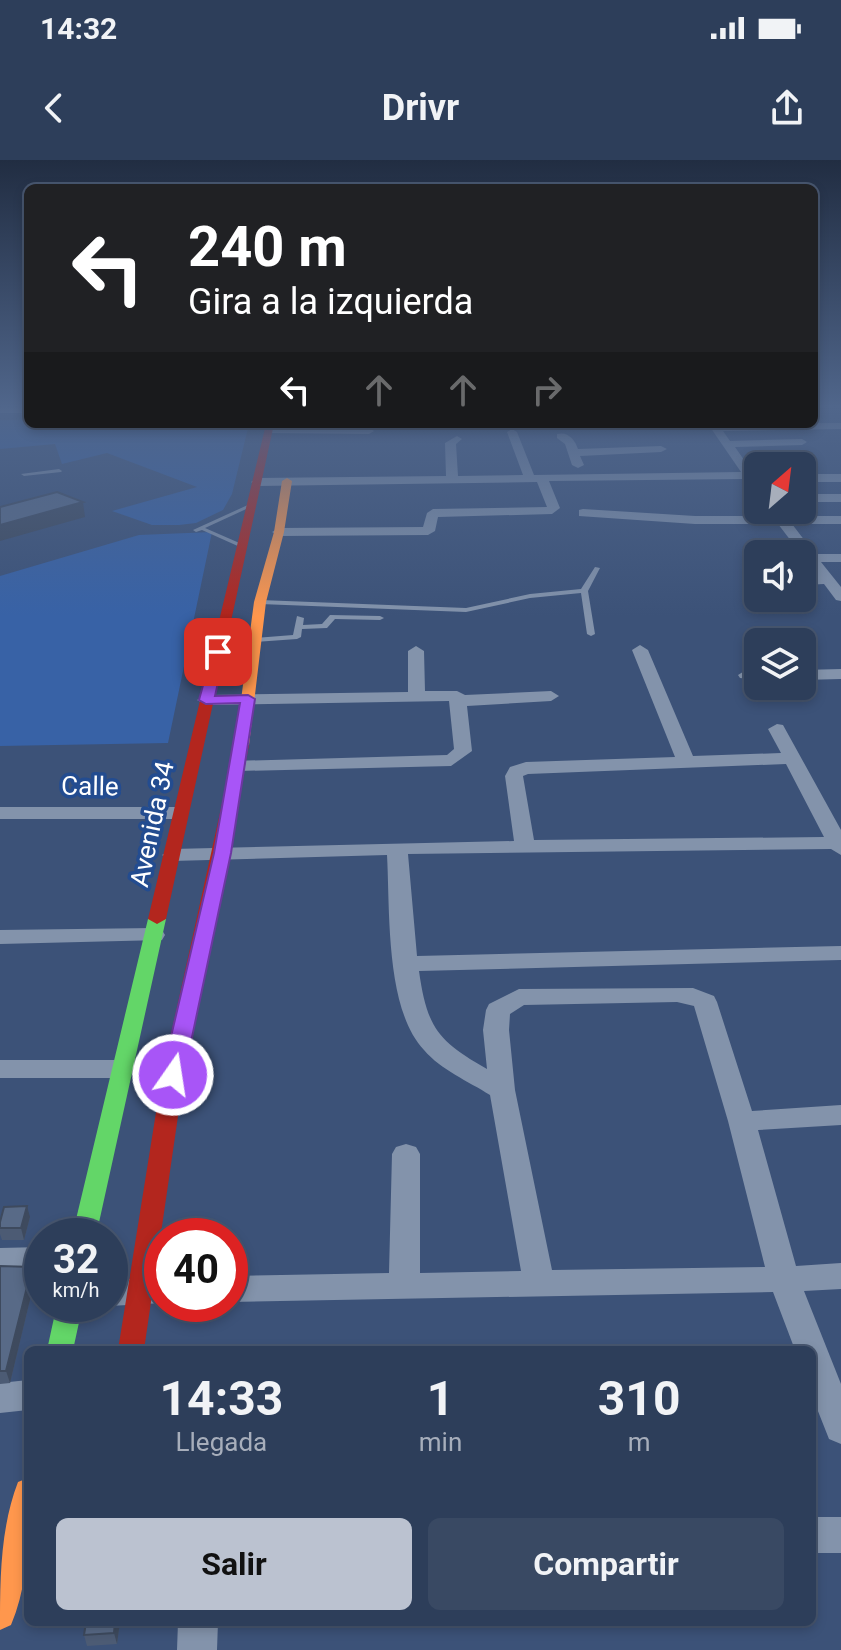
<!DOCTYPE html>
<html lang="es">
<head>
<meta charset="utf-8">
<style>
	body { margin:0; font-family:Roboto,sans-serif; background:#394963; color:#f1f3f6; height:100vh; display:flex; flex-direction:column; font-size:30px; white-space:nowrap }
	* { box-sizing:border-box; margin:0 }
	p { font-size:26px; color:#a7aebb }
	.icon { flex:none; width:44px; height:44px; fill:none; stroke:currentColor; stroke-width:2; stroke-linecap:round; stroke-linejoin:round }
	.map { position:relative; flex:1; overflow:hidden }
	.sheet { position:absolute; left:24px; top:1186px; width:792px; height:280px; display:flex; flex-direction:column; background:#2d3e5a; border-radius:12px; box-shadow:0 4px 12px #0003,0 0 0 2px #485770 }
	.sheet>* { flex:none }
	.hud { position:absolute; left:24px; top:24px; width:794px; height:244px; border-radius:12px; box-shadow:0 4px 12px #0003,0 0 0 2px #485770; background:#202124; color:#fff; overflow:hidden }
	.needle { width:52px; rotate:28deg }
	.fabs { position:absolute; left:744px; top:292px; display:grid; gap:16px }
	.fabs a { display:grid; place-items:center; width:72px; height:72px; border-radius:12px; background:#2d3e5a; box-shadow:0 4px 12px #0003,0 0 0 2px #485770; font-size:40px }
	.speed { position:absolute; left:24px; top:1058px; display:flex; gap:16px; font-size:40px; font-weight:700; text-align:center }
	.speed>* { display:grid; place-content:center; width:104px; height:104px; border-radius:50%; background:#2d3e5a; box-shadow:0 4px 12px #0003,0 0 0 2px #485770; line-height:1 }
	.speed small { font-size:20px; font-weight:400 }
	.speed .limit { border:12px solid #d22; background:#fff; color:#111 }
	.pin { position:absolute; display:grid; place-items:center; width:68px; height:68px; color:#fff; margin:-34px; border-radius:16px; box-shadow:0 4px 12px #0006 }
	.me { position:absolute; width:88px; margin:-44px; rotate:13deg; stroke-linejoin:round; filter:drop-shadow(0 0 6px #0008) }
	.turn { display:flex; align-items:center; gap:28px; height:168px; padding:0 32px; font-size:36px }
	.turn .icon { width:104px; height:104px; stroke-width:2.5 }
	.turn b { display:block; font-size:56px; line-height:68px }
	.lanes { display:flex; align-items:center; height:76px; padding:0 32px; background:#0003; justify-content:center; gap:40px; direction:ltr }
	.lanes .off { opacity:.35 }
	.eta { display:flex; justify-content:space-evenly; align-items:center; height:136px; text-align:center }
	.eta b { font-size:48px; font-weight:700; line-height:56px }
	.primary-button { display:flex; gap:16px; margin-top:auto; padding:16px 32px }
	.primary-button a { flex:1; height:92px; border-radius:12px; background:#bbc2d0; color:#111; font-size:32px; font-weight:700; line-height:92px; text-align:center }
	.primary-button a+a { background:#394963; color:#f1f3f6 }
	.status { display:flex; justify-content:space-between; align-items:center; height:56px; padding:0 40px; background:#2d3e5a; direction:ltr }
	.status svg { height:22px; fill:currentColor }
	header { display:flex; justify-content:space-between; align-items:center; height:104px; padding:0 32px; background:#2d3e5a; font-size:36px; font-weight:700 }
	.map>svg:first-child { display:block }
	.green { fill:#3862a6 }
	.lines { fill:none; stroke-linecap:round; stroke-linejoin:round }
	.lane { fill:#8393ab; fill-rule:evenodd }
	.street { fill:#8393ab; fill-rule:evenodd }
	.fast { fill:#63d668; fill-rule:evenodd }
	.slow { fill:#ff974d; fill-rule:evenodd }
	.jam { fill:#b3261e; fill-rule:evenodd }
	.wall { fill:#4c5b74 }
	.shaded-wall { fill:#3e4a5e }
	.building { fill:#586a87; stroke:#3e4a5e; stroke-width:2 }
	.route { fill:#a855f7; stroke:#6d37a1; stroke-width:2 }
	.labels { text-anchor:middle; stroke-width:7; stroke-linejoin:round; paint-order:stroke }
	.street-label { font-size:26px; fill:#fff; stroke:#234c90 }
</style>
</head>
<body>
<div class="status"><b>14:32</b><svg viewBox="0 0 49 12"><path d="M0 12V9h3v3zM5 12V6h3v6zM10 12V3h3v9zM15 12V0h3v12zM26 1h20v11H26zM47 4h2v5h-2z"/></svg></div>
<header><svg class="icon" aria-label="back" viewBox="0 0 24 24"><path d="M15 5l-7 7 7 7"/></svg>Drivr<svg class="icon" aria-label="share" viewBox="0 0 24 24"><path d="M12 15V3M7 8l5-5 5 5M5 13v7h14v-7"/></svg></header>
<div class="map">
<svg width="841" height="1490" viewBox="0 0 841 1490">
	<rect width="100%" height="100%" fill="#3c5278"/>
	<path class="green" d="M0 260H28V264H249L232 334 223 350 196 363 179 365H152L112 351 197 327 107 293 62 304 55 284 0 289Z
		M212 372 168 583 0 586V416L139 375Z"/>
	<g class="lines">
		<path class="lane" d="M59 309 62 311 61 312 24 316 21 314Z
			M250 344 255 345 205 368 244 385V387H240L202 370 196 372 193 370Z
			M595 407 600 408 588 431 595 474 591 476 587 474 581 433 530 438 466 452 260 444 256 442 260 440 466 448 530 434 581 429Z
			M330 455 380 456 384 458 380 460 335 459 327 468 302 469 301 477 297 479 255 482 251 480 255 478 293 475 297 456 304 458 303 465 322 464Z"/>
		<path class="street" d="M0 247H28V253H0Z
			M841 263V269L723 271 730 281 802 279 807 282 802 285 735 287 758 320V332L745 319 549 321 560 348 552 354 438 357 435 371 428 375 279 376 272 372 279 368 423 367 427 353 433 349 547 347 537 322 257 326 251 322 257 318 446 316 445 283 457 276 462 279 456 284 458 316 523 315 507 272 512 269 517 272 534 315 741 312 708 264Z
			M269 268H369L374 271 369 274 265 273V269Z
			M557 274C568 271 575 280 578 289L661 286 667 289 661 292 580 296 584 305 578 308 572 305 565 284 557 278Z
			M802 314H841V322H802Z
			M802 334H841V342H802Z
			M583 349 695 356H773L771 350H781L786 356H841V364H792L815 394H841V402H821L841 427V441L836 440 824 424 802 425V417L818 416 778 364H695L579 356V350Z
			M640 485 648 490 693 596 781 593 768 569 777 564 783 565 841 670V695L831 689 408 694 417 796 841 786V800L419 811C427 868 438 881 487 909L483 870 486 850 489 844 519 829 693 828 714 836 717 842 752 951 841 945V965L758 970 796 1106 841 1103V1129L804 1131 841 1224V1284L829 1279 812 1236V1190H795L773 1132 230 1142V1116L389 1113 392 994 396 987 406 984 416 987 420 994V1113L521 1111 490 935C468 921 441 910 424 890 385 849 390 749 387 695L172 701 162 695 172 689 514 681 505 616 510 607 526 602 675 597 632 490ZM786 604 824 677 534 680 523 616 528 614ZM677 842 694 846 728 961 765 1107 552 1110 515 930 509 870 510 854 524 845Z
			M416 486 424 491 425 531H457L465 535 551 531 559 536 551 541 467 546 472 591 451 606 239 611 230 605 232 601 447 595 454 589 449 541 206 545 197 540 206 535 408 532V491Z
			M841 509V519L802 520V510Z
			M746 510H758V520L740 518 738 515Z
			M0 647H179L189 653 179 659H0Z
			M154 768 162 770 165 775 162 780 0 784V770Z
			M0 900H122L131 903 135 909 131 915 122 918H0Z
			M42 1087V1111L0 1112V1088Z
			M162 1117V1143L110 1146 104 1144H110V1120Z
			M28 1220V1250L0 1253V1223Z
			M812 1357H841V1393H812Z
			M178 1462H218L217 1490H177Z"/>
		<path class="fast" d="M157 754 166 759 96 1076H72L148 759Z
			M57 1144H83L73 1190H47Z"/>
		<path class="slow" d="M287 318 292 321 284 372 266 442 249 585 242 589 235 585 254 442 274 372 282 321Z
			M28 1318C28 1368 31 1418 11 1465L0 1470C0 1420 0 1369 18 1322Z"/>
		<path class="jam" d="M266 264H274L166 759 157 764 148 759Z
			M242 581 249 585 184 915 144 1190H118L162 915 235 585Z"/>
	</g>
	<path class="wall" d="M30 1057 24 1080H2L0 1074V1062Z
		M0 1106 35 1119 10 1223 0 1224Z
		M120 1462 117 1484 87 1486 84 1475Z"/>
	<path class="shaded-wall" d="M83 342 85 357 0 381V365Z
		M27 1046 30 1057 24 1080 21 1068Z
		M32 1107 35 1119 10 1223 6 1211Z
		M115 1462H120L117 1484 114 1473Z"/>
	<path class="building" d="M57 332 83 342 0 365V347Z
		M27 1046 21 1068H0V1062L4 1047Z
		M0 1106 32 1107 6 1211H0Z
		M86 1462H115L114 1473 84 1475Z"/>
	<linearGradient id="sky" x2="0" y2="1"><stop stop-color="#212d42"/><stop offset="0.54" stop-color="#50668b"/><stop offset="1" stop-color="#50668b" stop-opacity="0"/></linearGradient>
	<rect width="841" height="456" fill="url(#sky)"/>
	<path class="route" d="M218 488 225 492 215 536 248 535 255 539 231 693 184 915 181 920H165L162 915 214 693 240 543 206 544 199 540 212 492Z"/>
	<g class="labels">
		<g class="street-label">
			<text transform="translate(90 626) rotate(1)" y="9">Calle</text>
			<text transform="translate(152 664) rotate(-78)" y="9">Avenida 34</text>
		</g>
	</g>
</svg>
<div class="fabs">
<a><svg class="needle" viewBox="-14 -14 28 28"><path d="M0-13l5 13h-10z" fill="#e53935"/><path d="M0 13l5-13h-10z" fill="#a7aebb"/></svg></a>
<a><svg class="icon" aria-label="sound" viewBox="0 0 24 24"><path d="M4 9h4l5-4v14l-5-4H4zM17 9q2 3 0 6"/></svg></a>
<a><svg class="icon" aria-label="layers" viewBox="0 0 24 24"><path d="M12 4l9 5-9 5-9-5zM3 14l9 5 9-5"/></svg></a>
</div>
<div class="speed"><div>32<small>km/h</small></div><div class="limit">40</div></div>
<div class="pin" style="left:218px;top:492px;background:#d93025"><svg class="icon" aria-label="arrive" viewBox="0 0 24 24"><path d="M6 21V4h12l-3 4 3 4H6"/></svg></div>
<svg class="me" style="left:173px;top:915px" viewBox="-20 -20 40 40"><circle r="17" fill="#a855f7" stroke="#fff" stroke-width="3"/><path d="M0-11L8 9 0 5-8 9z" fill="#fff"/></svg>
<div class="hud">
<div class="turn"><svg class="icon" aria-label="left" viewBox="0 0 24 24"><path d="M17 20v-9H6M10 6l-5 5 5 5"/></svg><div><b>240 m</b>Gira a la izquierda</div></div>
<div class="lanes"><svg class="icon" aria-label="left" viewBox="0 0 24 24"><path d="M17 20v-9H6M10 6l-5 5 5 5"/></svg><svg class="icon off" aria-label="ahead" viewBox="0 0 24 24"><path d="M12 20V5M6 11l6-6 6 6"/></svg><svg class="icon off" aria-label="ahead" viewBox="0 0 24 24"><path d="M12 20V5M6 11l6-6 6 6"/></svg><svg class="icon off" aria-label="right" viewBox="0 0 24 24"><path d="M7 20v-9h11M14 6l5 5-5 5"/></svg></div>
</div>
<section class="sheet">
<div class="eta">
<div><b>14:33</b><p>Llegada</p></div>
<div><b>1</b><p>min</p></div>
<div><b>310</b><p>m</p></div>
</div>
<div class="primary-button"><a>Salir</a><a>Compartir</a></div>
</section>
</div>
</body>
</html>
